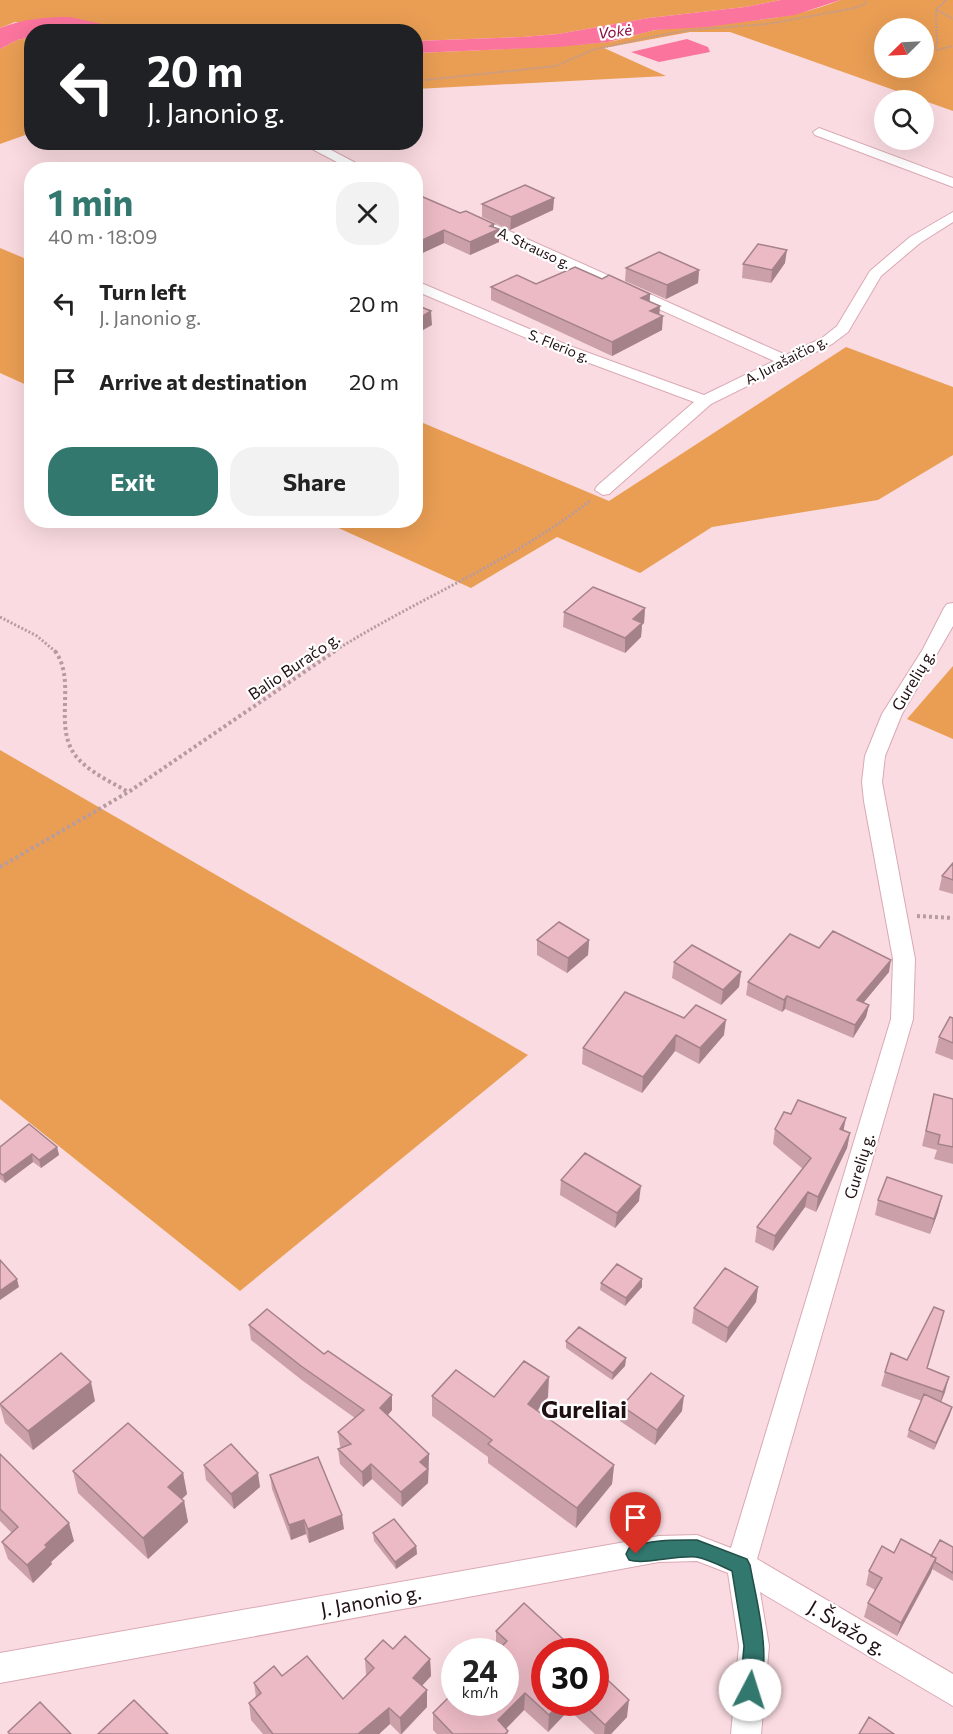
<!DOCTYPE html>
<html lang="en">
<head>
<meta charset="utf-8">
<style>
	body { margin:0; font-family:Commissioner,sans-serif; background:#f2f2f2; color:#222; height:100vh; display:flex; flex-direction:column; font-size:22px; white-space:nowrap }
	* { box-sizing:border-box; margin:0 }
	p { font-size:20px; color:#767676 }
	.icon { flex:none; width:33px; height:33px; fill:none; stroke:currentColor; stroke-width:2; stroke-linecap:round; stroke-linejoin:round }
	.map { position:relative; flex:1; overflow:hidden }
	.drawer { position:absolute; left:24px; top:162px; width:399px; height:366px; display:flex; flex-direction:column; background:#fff; border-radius:24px; box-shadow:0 6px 24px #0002 }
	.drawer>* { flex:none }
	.banner { position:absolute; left:24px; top:24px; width:399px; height:126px; border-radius:24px; box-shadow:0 6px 24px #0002; background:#202124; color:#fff; overflow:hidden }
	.needle { width:39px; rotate:246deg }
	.fabs { position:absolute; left:874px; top:18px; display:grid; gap:12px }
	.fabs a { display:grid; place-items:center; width:60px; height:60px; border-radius:50%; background:#fff; box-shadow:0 6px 24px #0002; font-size:30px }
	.speed { position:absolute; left:441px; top:1638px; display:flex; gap:12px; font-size:30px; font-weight:700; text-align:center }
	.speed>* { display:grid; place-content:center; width:78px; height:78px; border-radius:50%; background:#fff; box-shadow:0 6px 24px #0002; line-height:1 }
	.speed small { font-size:15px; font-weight:400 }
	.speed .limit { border:9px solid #d22; background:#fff; color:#111 }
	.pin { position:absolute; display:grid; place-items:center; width:51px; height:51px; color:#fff; margin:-62px -26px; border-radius:50% 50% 50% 0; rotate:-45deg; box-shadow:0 0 6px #0007 }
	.pin .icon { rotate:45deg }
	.me { position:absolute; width:66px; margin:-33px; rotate:5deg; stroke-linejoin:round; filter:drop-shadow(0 0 4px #0008) }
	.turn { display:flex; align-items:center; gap:21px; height:126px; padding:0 24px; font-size:27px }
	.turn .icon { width:78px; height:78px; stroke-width:2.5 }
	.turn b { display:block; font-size:42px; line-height:51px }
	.round { display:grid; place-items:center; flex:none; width:63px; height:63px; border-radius:24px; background:#f2f2f2 }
	.head { display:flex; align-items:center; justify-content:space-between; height:102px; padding:0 24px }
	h1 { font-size:36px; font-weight:700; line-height:45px; color:#32786f }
	.button { display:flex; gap:12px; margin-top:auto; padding:12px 24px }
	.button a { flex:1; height:69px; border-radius:24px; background:#32786f; color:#fff; font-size:24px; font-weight:700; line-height:69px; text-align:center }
	.button a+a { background:#f2f2f2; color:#222 }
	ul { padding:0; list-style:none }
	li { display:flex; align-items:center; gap:18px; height:78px; padding:0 24px }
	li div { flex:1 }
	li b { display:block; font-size:22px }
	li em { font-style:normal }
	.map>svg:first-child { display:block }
	.green { fill:#ea9e54; fill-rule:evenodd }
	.water { fill:#fb749d }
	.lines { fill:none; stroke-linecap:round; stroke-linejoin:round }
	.minor-casing { stroke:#daa9b4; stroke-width:2 }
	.path-far2 { stroke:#b69ba0; stroke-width:2; stroke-dasharray:1.5 1.5; stroke-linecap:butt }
	.path-far1 { stroke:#b69ba0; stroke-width:3; stroke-dasharray:2 2; stroke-linecap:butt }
	.path { stroke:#b69ba0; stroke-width:4; stroke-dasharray:3 3; stroke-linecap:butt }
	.minor { fill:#fff; fill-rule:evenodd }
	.wall { fill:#cba0a9 }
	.shaded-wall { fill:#a5828a }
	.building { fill:#ecbac5; stroke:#a5828a; stroke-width:1.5 }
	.route { fill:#32786f; stroke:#204e48; stroke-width:1.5 }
	.labels { text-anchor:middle; stroke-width:4.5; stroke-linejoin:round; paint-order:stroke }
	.far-street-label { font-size:14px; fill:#200f13; stroke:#fff }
	.far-water-label { font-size:15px; font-style:italic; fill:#8c0f44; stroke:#fff }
	.street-label { font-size:16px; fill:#200f13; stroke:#fff }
	.near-street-label { font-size:20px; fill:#200f13; stroke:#fff }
	.near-quarter-label { font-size:24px; font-weight:bold; fill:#200f13; stroke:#fff }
</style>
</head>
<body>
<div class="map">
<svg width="953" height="1734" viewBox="0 0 953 1734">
	<rect width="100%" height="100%" fill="#fadbe1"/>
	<path class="green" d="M0 0H781L745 7 649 18 558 34 523 37 416 41V32H116L102 24 15 22 0 28Z
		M840 0H953V111L730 32H690L604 48 666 76 416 89V53C479 50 543 48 607 42 624 40 639 33 656 30 718 21 781 25 840 0ZM885 28H924V68H885Z
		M31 37V133L0 144V49L17 40Z
		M0 248 31 261V387L0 373Z
		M846 347 953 387V455L878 500 712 527 640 573 557 537 471 588 323 521 416 520V420L609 501Z
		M953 666V739L907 719Z
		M0 750 528 1055 240 1291 0 1099Z"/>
	<path class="water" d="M781 0H840L795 15 707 27 655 30 608 42 558 47 416 53V41L523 37 558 34 649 18 745 7Z
		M70 17 102 24 116 31 32 32 31 37 17 40 0 49V28C23 19 45 17 70 17Z
		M687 39 708 47 710 52 659 62 631 52Z"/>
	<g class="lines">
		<defs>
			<path id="minor" d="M819 128 953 178V187L815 135 813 132Z
				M299 142H316L369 170H352Z
				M953 212V222L920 243 881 276 848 332 832 344 711 404 609 494 603 495 595 490 597 486 694 402 557 351 416 291V282L421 283 567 345 704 395 774 361 468 223 466 220 468 217H478L786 355 822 338 837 326 870 271 910 237Z
				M953 603V626L902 714 885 756 882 782 915 959 913 1019 757 1559 953 1674V1706L760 1592 769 1646 761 1734H731L739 1646 728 1573 697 1561 659 1562 0 1683V1653L659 1536 697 1535 731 1548 891 1019 893 959 864 801 862 782 865 756 882 714 923 649 944 608 947 604Z"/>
		</defs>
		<use href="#minor" class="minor-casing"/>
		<path class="path-far2" d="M937 10 953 19
			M933 51 937 43 936 10 946 0
			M933 51 953 46
			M416 81 556 66 592 50 651 37 690 30 767 24 855 8 865 4 867 0"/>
		<path class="path-far1" d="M0 617 37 636 56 652
			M333 652C418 598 512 562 591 500"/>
		<path class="path" d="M55 651C77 681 53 725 75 755 88 772 110 781 128 792
			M0 867 130 791 335 651
			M917 916 953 918"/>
		<use href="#minor" class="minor"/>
	</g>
	<path class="wall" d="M554 198 553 210 510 230 482 217V204Z
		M460 213 494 224V227L499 229V242L470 255 444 243 416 256Z
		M785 263 771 283 742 278 743 264Z
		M626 268 699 270 698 283 666 299 625 281Z
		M602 279 650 294V301L660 306 659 315 662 330 612 356 491 300V287L536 284Z
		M645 608 644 623 642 625 641 637 625 653 563 627 564 612Z
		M953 863V894L939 890 942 876Z
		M537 940H589L588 955 567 973 537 955Z
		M819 948 889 972 863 1002 869 1005 866 1017 853 1038 785 1009 782 1012 746 995 748 982Z
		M674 962 741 972 739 987 721 1005 672 978Z
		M625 992 724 1035 699 1064 675 1051 642 1093 582 1064 583 1048Z
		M953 1018V1060L935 1053 939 1037Z
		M934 1094 953 1099V1164L934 1159 937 1150 922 1146Z
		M775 1129 843 1130 850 1133 847 1148 816 1212 805 1207 773 1251 755 1242 757 1227 803 1169 773 1144Z
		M0 1147H57L59 1155 41 1168 33 1162 5 1183 0 1179Z
		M561 1180 639 1201 615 1228 560 1195Z
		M878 1200 938 1212 930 1234 875 1215Z
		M601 1283 642 1287 625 1306 600 1290Z
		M758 1287 756 1302 726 1343 692 1323 694 1308Z
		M249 1325 392 1410 388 1415 429 1454 428 1483 402 1507 372 1479 363 1487 340 1464 338 1449 341 1448 340 1446 338 1432 355 1418 303 1381 251 1340Z
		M566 1341 626 1358 625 1366 612 1380 566 1348Z
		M927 1368 945 1392 941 1402 950 1414 934 1450 907 1437 909 1430 922 1401 881 1386 885 1372Z
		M432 1396 548 1397 537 1411 614 1465 612 1484 576 1528 488 1463V1457L432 1416Z
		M95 1401 33 1450 5 1423 0 1406V1404Z
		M622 1406 682 1411 655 1445 620 1421Z
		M0 1454 74 1541 51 1562 52 1564 33 1583 8 1559 2 1542 12 1533 0 1521Z
		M204 1465 260 1487 234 1509 206 1480Z
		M73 1471 183 1473 187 1494 182 1499 184 1501 188 1522 148 1559 78 1493Z
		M270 1475 344 1529 309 1543 306 1534 291 1540 272 1489Z
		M373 1533 416 1546 417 1554 396 1569 374 1541Z
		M953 1547V1581L932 1569 897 1636 864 1617 868 1603 875 1590 866 1585 869 1571 894 1553 931 1556Z
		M524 1603 544 1702H596L627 1717 611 1734H595L569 1710 548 1732 524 1710 506 1728 508 1734H437L433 1730V1713L498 1650 496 1648V1631Z
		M393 1649 430 1659 431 1676 422 1686 427 1707 402 1734H400L390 1724 379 1734H263L251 1720 249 1703 256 1697 254 1683 343 1699 366 1675 365 1659Z"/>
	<path class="shaded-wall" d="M554 198 553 210 510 230 511 217Z
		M494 224V231L499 229V242L470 255V242L490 226Z
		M444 230V243L416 256V243Z
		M787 250 785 263 771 283 772 270Z
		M699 270 698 283 666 299 667 285Z
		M650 294 649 307 641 298Z
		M660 306 659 318 663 316 662 330 612 356V342L650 311Z
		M431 311 432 325 416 334V320Z
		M645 608 644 623 642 625 641 637 625 653V638L633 619Z
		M589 940 588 955 567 973 568 958Z
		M891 960 889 972 855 1013 857 1000Z
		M741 972 739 987 721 1005 723 990Z
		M787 996 785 1009 782 1012 784 1000Z
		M869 1005 866 1017 853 1038 855 1025Z
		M726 1020 724 1035 699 1064 700 1048Z
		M676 1035 675 1051 642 1093 643 1077Z
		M846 1118 843 1133 840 1129Z
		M850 1133 847 1148 816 1212 818 1197Z
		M57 1147 59 1155 41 1168 39 1160Z
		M32 1154 33 1162 5 1183 3 1175Z
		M641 1186 639 1201 615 1228 617 1213Z
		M808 1192 805 1207 773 1251 775 1236Z
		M942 1196 938 1212 930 1234 934 1219Z
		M17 1279 19 1287 0 1300V1291Z
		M642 1279V1287L625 1306 626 1298Z
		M758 1287 756 1302 726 1343 728 1328Z
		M626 1358 625 1366 612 1380 613 1373Z
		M549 1377 548 1397 527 1424 528 1404Z
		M949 1377 945 1392 939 1407 943 1392Z
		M91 1382 95 1401 33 1450 28 1431Z
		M392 1395V1410L381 1423 380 1408Z
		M684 1396 682 1411 655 1445 657 1430Z
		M952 1407 950 1414 934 1450 936 1443Z
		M429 1454 428 1483 402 1507 401 1492 420 1462Z
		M371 1464 372 1479 363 1487 362 1472Z
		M614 1465 612 1484 576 1528 577 1508Z
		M183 1473 187 1494 172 1508 168 1487Z
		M258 1473 260 1487 234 1509 231 1494Z
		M184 1501 188 1522 148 1559 143 1538Z
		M342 1515 344 1529 309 1543 308 1529Z
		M304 1520 306 1534 291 1540 289 1525Z
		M69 1523 74 1541 51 1562 52 1564 33 1583 27 1565 45 1545Z
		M416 1546 417 1554 396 1569 395 1562Z
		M936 1558 931 1573 897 1636 901 1623Z
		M430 1659 431 1676 413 1695V1678Z
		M427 1690V1707L401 1734 400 1718Z
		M525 1693 524 1710 501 1734 498 1720Z
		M629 1700 627 1717 611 1734H604L605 1725Z
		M561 1702H569V1710L548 1732 549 1715Z
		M389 1708 390 1724 379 1734H358Z"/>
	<path class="building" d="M525 185 554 198 511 217 482 204Z
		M416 194 460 213 466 211 494 224 490 226 499 229 470 242 444 230 416 243Z
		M758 244 787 250 772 270 743 264Z
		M659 252 699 270 667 285 626 268Z
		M575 267 602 279 609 275 650 294 641 298 660 306 650 311 663 316 612 342 491 287 517 275 536 284Z
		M416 305 431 311 416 320Z
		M593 587 645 608 633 619 642 623 625 638 564 612Z
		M953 863V880L942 876Z
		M559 922 589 940 568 958 537 940Z
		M833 931 891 960 857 1000 869 1005 855 1025 787 996 784 1000 748 982 790 934 819 948Z
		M692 945 741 972 723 990 674 962Z
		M625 992 684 1018 696 1005 726 1020 700 1048 676 1035 643 1077 583 1048Z
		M950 1017 953 1018V1043L939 1037Z
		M934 1094 953 1099V1147L938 1144 940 1135 926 1131Z
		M798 1100 846 1118 840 1129 850 1133 818 1197 808 1192 775 1236 757 1227 811 1158 775 1129 784 1112 791 1114Z
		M29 1124 57 1147 39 1160 32 1154 3 1175 0 1173V1147Z
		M585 1153 641 1186 617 1213 561 1180Z
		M887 1177 942 1196 934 1219 878 1200Z
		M0 1260 17 1279 0 1291Z
		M617 1264 642 1279 626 1298 601 1283Z
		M725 1268 758 1287 728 1328 694 1308Z
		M934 1307 944 1311 927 1368 949 1377 943 1392 885 1372 891 1353 907 1360Z
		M267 1309 324 1354 328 1351 392 1395 380 1408 429 1454 420 1462 428 1469 401 1492 371 1464 362 1472 338 1449 351 1444 338 1432 364 1410 301 1366 249 1325Z
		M579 1327 626 1358 613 1373 566 1341Z
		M61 1353 91 1382 28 1431 0 1404Z
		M524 1361 549 1377 528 1404 614 1465 577 1508 488 1444 492 1440 432 1396 456 1370 494 1397Z
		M651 1373 684 1396 657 1430 622 1406Z
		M924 1394 952 1407 936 1443 909 1430Z
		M128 1423 183 1473 168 1487 184 1501 143 1538 73 1471Z
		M231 1444 258 1473 231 1494 204 1465Z
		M0 1454 69 1523 45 1545 47 1547 27 1565 2 1542 18 1527 0 1509Z
		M318 1457 342 1515 308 1529 304 1520 289 1525 270 1475Z
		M394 1519 416 1546 395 1562 373 1533Z
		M901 1539 936 1558 901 1623 868 1603 882 1578 869 1571 882 1546 894 1553Z
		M940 1540 953 1547V1573L935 1562 936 1558 931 1556Z
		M524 1603 577 1652H544V1702H561L549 1715 525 1693 498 1720 508 1731 505 1734H453L433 1713 454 1692V1702H506V1652H496L507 1641 496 1631Z
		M405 1636 430 1659 413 1678 427 1690 400 1718 389 1708 358 1734H273L249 1703 261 1693 254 1683 274 1666 282 1676 307 1656 343 1699 374 1668 365 1659 383 1640 393 1649Z
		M596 1669 629 1700 605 1725 581 1702H596Z
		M134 1700 168 1734H98Z
		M40 1702 71 1734H10L8 1732Z
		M869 1717 894 1734H859Z"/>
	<path class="route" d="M697 1540 747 1559 750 1565C757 1604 773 1659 757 1697L750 1699 743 1697 740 1690 744 1646 732 1571C721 1566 708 1559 696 1557 677 1555 644 1565 629 1560L626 1554 629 1548C651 1539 675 1540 697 1540Z"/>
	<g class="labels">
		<g class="far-street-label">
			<text transform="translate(534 248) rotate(25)" y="5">A. Strauso g.</text>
			<text transform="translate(559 346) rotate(22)" y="5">S. Flerio g.</text>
			<text transform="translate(786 360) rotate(-27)" y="5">A. Jurašaičio g.</text>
		</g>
		<g class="far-water-label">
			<text transform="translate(615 32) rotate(-7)" y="5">Vokė</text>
		</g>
		<g class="street-label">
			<text transform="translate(294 666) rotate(-34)" y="6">Balio Buračo g.</text>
			<text transform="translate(913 680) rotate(-59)" y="6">Gurelių g.</text>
			<text transform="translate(859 1166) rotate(-73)" y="6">Gurelių g.</text>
		</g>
		<g class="near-street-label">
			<text transform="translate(371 1601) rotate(-10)" y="7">J. Janonio g.</text>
			<text transform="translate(847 1628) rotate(31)" y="7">J. Švažo g.</text>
		</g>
		<g class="near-quarter-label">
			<text x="584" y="1418">Gureliai</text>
		</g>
	</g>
</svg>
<div class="fabs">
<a><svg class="needle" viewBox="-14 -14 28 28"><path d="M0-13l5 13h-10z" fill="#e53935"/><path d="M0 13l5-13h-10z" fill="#767676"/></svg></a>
<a><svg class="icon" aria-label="search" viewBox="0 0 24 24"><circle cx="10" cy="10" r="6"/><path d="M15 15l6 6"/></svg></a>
</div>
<div class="speed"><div>24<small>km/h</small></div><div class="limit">30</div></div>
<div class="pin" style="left:636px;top:1554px;background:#d93025"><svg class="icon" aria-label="arrive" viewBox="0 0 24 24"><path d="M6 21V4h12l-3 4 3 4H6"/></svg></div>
<svg class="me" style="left:750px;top:1690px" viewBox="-20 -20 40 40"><circle r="19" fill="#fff"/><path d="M0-13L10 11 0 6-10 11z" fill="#32786f"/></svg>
<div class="banner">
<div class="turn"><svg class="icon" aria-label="left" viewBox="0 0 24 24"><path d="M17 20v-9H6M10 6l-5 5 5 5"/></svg><div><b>20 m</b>J. Janonio g.</div></div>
</div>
<section class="drawer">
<div class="head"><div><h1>1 min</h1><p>40 m · 18:09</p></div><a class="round"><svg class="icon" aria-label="close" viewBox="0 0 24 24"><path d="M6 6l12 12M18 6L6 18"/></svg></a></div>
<ul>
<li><svg class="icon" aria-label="left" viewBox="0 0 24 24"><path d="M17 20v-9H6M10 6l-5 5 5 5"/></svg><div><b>Turn left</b><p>J. Janonio g.</p></div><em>20 m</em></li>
<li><svg class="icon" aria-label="arrive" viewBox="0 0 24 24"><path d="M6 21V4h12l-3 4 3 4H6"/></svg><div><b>Arrive at destination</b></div><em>20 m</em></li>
</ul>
<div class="button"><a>Exit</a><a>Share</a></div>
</section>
</div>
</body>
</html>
